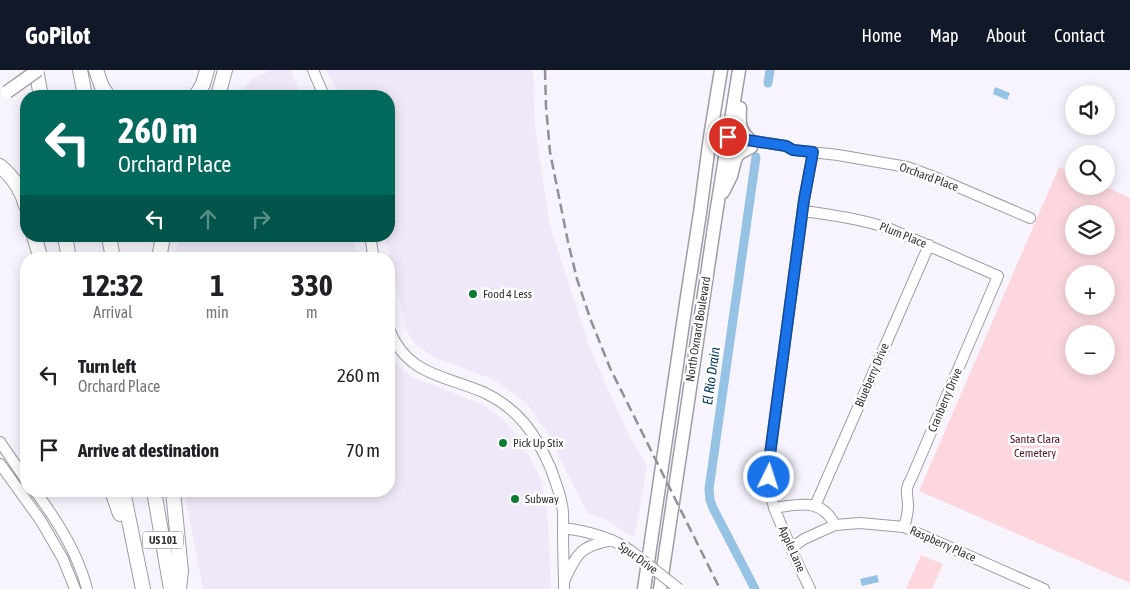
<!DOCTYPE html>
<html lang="en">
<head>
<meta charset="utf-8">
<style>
	body { margin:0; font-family:"Asap Condensed",sans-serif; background:#f6f6f6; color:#202124; height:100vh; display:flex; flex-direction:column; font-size:19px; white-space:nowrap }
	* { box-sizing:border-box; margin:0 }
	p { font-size:16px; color:#757577 }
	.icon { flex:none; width:28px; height:28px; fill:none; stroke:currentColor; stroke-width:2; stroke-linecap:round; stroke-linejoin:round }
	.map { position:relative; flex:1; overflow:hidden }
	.details { position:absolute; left:20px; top:182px; width:375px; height:245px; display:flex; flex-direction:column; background:#fff; border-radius:20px; box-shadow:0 2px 12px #0003 }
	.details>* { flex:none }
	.top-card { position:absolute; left:20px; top:20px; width:375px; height:152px; border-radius:20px; box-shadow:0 2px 12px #0003; background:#00695c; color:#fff; overflow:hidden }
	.buttons { position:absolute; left:1065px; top:15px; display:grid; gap:10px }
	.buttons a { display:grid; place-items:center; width:50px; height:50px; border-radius:50%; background:#fff; box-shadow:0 2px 12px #0003; font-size:25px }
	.pin { position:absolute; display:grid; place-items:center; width:42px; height:42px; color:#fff; margin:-21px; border:2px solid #fff; border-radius:50%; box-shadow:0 1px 5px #0007 }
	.me { position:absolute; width:55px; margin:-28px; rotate:4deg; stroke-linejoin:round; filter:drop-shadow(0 0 4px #0008) }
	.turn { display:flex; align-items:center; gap:18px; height:105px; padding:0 15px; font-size:22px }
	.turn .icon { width:65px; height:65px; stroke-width:2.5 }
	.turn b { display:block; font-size:35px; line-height:42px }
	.lanes { display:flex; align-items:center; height:48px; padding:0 15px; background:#0003; justify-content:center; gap:25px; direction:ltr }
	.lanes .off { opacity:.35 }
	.eta { display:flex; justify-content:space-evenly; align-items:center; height:85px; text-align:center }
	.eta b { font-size:30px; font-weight:700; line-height:35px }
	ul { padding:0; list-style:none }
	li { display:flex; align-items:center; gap:15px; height:75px; padding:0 15px }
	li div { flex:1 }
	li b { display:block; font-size:19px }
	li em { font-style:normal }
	header { display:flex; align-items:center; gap:30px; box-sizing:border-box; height:70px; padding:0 25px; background:#111827; color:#fff }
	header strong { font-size:24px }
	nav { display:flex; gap:28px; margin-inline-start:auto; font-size:18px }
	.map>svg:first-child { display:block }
	.built { fill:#efe8f8 }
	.green { fill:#fcd8de; fill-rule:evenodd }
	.water { fill:#96c2e4 }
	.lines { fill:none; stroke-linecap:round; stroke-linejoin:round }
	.canal { stroke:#96c2e4; stroke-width:9 }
	.minor-casing { stroke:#9f9ca4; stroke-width:12 }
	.major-casing { stroke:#9f9ca4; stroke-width:15 }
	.highway-casing { stroke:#9f9ca4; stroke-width:16 }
	.minor { stroke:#fff; stroke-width:10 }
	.major { stroke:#fff; stroke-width:12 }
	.highway { stroke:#fff; stroke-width:14 }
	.rail { stroke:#928f96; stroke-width:2.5; stroke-dasharray:10 5; stroke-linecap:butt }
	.minor-bridge-casing { stroke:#9f9ca4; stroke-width:12; stroke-linecap:butt }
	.major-bridge-casing { stroke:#9f9ca4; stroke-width:15; stroke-linecap:butt }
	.minor-bridge { stroke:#fff; stroke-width:10 }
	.major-bridge { stroke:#fff; stroke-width:12 }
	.route-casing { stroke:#114b97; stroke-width:12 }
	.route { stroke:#1a73e8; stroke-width:9 }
	.poi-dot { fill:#097c32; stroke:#fff; stroke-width:2 }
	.labels { text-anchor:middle; stroke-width:5; stroke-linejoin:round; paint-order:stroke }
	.shield { fill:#fff; stroke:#717072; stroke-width:1 }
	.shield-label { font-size:11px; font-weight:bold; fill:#343236 }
	.street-label { font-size:12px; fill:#343236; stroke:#fff }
	.poi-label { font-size:12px; fill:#343236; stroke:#fff; text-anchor:start }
	.park-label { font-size:12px; fill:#551327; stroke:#fff }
	.water-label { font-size:14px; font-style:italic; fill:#003859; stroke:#fff }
</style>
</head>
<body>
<header>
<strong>GoPilot</strong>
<nav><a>Home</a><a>Map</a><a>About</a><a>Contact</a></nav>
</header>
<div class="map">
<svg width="1130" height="519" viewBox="0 0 1130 519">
	<rect width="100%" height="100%" fill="#f8f4fe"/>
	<path class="built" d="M271 0H291L298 19 303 26H241L251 9Z
		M326 0H533L535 57 550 156 589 276 630 368 647 395 634 468 609 451 587 443 545 359 525 332 493 309 436 288 418 277 407 263 385 166H389V26H340Z
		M181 166H353L358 189H172Z
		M389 285 397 295 412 307 482 334 500 347 521 369 541 410 547 438 551 519H203L184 421H389Z"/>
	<path class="green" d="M1059 97 1074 103V116H1104L1130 128V513L919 421ZM1074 144H1106V176H1074ZM1074 204H1106V236H1074ZM1074 264H1106V296H1074Z
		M921 485 943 494 932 519H906Z"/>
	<path class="water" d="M995 17 1010 23 1007 30 993 24Z
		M877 505 879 512 862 516 860 509Z"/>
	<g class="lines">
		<path class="canal" d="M768 13 770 0
			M755 519 713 438 710 430 709 419 756 87"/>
		<defs>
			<path id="minor" d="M313 0 324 26
				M710 67H728L786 76 793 80 838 85 907 97 937 108 1030 148
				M803 141C833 145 860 149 888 158L998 206 911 409C904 420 908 425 908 436 908 444 906 450 904 457
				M370 166 374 189
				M389 259C407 305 443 305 483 322 518 338 536 364 551 399 555 411 560 423 562 435 564 444 563 453 563 462 563 481 564 500 564 519
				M0 372 26 410
				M0 394 41 451 63 489 75 519
				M35 421C57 450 78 483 87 519
				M815 436 929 175
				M774 438C799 434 822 428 835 455
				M563 458C587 461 611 467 631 481
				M791 478 804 469 835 455 860 453 904 457 1044 519
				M565 509C578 481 582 476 612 470
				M810 519 797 492 774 438 771 425 769 407V391L804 130 813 82"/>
			<path id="major" d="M740 38C739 53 739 61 751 71
				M723 122 731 106 735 90 738 84 751 77
				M644 519 686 233 700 143 710 67 721 0
				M660 519 716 144 739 0"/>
			<path id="highway" d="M36 0 41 26
				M80 0 85 26
				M96 0 102 17 108 26
				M196 26 203 14 207 0
				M218 26 225 0
				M0 96C13 107 22 120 26 136
				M34 166 41 189
				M65 166 69 189
				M109 166 113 189
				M159 189 163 166
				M112 421 120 444
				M123 421 143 519
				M154 421 171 519
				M173 421 181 501 179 519"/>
		</defs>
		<use href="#minor" class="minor-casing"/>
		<use href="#major" class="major-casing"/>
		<use href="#highway" class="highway-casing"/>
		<use href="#minor" class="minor"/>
		<use href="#major" class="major"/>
		<use href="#highway" class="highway"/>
		<path class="rail" d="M545 0 546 36 550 82 568 172 577 209 590 248 610 298 720 519"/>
		<defs>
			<path id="minor-bridge" d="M631 481 679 519"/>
			<path id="major-bridge" d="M7 22 38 0"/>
		</defs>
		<use href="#minor-bridge" class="minor-bridge-casing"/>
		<use href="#major-bridge" class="major-bridge-casing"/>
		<use href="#minor-bridge" class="minor-bridge"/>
		<use href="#major-bridge" class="major-bridge"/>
	</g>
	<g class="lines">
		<defs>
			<path id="route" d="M728 67 786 76 793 80 813 82 804 130 769 392V407"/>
		</defs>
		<use href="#route" class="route-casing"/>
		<use href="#route" class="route"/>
	</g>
	<g class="poi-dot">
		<circle cx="473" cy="224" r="5"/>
		<circle cx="503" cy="373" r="5"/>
		<circle cx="515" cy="429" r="5"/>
	</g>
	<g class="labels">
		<rect class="shield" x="143" y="461.5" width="40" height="17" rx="4"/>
		<g class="shield-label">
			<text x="163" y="474">US 101</text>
		</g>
		<g class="street-label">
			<text transform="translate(929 107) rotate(20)" y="4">Orchard Place</text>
			<text transform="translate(903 165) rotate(22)" y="4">Plum Place</text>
			<text transform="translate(698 259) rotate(-81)" y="4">North Oxnard Boulevard</text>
			<text transform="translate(872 305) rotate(-67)" y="4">Blueberry Drive</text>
			<text transform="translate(945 330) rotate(-67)" y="4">Cranberry Drive</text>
			<text transform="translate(943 474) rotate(24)" y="4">Raspberry Place</text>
			<text transform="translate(792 479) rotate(66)" y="4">Apple Lane</text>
			<text transform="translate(638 488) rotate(36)" y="4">Spur Drive</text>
		</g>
		<g class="poi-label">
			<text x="483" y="228">Food 4 Less</text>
			<text x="513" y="377">Pick Up Stix</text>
			<text x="525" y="433">Subway</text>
		</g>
		<g class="park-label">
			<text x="1035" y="373">Santa Clara<tspan x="1035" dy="14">Cemetery</tspan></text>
		</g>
		<g class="water-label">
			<text transform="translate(711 306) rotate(-82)" y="5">El Rio Drain</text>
		</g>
	</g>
</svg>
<div class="buttons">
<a><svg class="icon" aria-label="sound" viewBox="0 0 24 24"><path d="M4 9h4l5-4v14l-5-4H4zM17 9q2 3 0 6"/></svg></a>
<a><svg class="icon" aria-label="search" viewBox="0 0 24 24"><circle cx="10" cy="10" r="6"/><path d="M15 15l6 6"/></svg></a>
<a><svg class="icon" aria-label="layers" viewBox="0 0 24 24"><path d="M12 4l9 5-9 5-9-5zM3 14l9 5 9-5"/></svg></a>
<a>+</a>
<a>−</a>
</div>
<div class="pin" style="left:728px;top:67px;background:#d93025"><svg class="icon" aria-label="arrive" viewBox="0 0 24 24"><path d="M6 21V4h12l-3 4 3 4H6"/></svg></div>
<svg class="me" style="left:769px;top:407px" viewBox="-20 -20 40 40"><circle r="17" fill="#1a73e8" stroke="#fff" stroke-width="3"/><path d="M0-11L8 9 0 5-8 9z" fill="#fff"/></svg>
<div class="top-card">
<div class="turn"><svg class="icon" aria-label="left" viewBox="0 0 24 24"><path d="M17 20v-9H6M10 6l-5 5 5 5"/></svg><div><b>260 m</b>Orchard Place</div></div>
<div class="lanes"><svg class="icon" aria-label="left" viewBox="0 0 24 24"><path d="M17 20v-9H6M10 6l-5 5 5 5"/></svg><svg class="icon off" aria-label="ahead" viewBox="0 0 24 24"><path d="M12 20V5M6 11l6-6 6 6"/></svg><svg class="icon off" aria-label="right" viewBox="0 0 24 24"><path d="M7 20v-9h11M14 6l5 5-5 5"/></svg></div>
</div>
<section class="details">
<div class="eta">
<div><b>12:32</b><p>Arrival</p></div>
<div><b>1</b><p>min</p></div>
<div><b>330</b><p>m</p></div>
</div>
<ul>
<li><svg class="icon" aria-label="left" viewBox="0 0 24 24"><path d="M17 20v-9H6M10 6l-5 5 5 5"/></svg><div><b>Turn left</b><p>Orchard Place</p></div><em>260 m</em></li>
<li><svg class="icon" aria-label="arrive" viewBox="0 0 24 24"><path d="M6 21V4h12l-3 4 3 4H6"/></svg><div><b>Arrive at destination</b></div><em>70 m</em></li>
</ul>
</section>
</div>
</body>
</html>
